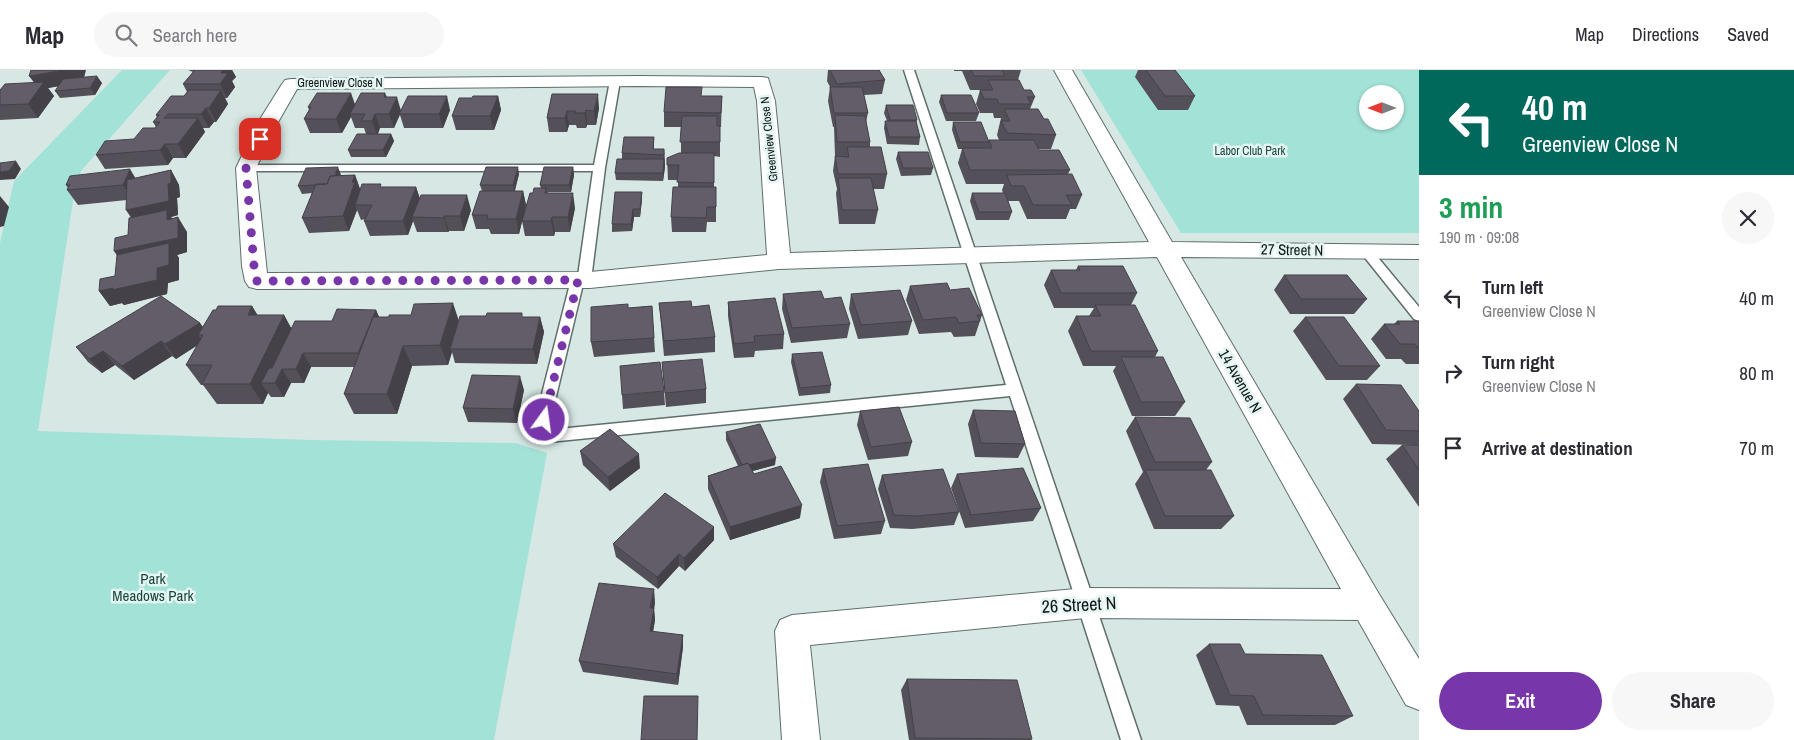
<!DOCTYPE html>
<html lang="en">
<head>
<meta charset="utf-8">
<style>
	body { margin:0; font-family:"Archivo Narrow",sans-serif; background:#f7f7f7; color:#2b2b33; height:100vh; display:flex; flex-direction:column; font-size:19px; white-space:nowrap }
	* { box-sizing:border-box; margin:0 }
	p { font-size:16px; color:#7c7c81 }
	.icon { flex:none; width:28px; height:28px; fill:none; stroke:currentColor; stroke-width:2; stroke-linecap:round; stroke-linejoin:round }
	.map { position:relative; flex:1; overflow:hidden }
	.panel { display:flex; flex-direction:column; background:#fff; width:375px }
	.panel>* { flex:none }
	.top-card { background:#00695c; color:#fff; overflow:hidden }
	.needle { width:32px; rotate:270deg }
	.controls { position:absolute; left:1359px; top:15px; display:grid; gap:10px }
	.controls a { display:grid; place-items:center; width:45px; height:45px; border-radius:50%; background:#fff; box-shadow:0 1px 4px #0004; font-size:25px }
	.pin { position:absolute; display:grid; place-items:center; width:42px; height:42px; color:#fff; margin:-21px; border-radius:10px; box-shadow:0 2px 8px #0006 }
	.me { position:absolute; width:55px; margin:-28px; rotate:14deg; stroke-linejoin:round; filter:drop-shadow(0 0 4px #0008) }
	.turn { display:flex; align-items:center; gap:18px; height:105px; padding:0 20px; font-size:22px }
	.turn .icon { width:65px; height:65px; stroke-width:2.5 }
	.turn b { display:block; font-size:35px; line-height:42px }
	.round { display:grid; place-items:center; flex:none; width:52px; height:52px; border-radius:26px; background:#f7f7f7 }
	.overview { display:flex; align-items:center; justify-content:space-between; height:85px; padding:0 20px }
	h1 { font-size:30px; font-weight:700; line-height:38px; color:#1e9e55 }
	.action { display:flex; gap:10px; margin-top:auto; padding:10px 20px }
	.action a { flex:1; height:58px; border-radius:30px; background:#7736aa; color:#fff; font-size:20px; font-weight:700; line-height:58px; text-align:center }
	.action a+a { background:#f7f7f7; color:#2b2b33 }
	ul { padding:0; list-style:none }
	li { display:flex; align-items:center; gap:15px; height:75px; padding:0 20px }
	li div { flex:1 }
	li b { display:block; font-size:19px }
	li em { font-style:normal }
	header { display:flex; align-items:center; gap:30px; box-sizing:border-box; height:70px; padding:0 25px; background:#fff; border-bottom:1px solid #e1e1e2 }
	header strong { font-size:24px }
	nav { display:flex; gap:28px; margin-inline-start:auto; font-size:18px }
	.search { width:350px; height:45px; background:#f7f7f7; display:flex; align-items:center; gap:12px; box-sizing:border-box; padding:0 18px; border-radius:28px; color:#7c7c81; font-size:19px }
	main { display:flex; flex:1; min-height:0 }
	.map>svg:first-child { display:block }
	.green { fill:#a2e2d7; fill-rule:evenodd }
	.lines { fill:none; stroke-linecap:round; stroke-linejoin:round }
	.service-casing { stroke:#5f6e6b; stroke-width:3 }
	.minor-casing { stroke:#5f6e6b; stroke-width:2 }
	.service { fill:#fff; fill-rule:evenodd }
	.minor { fill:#fff; fill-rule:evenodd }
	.wall { fill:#545059 }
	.shaded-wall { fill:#454149 }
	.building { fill:#625d68; stroke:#454149 }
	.route { stroke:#7736aa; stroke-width:9; stroke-dasharray:0 16.2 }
	.labels { text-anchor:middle; stroke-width:5; stroke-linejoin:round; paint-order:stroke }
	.far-street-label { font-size:12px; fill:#111716; stroke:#e4f5f2 }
	.far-park-label { font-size:12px; fill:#1a463f; stroke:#e4f5f2 }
	.street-label { font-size:15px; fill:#111716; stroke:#e4f5f2 }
	.park-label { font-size:15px; fill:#1a463f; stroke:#e4f5f2 }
	.near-street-label { font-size:18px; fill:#111716; stroke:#e4f5f2 }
</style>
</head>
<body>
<header>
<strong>Map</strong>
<div class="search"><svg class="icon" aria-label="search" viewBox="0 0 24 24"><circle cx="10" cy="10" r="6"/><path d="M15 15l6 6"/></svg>Search here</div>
<nav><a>Map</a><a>Directions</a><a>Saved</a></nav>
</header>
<main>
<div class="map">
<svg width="1419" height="670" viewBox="0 0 1419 670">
	<rect width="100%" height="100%" fill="#d7e8e4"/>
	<path class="green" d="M122 0H170L81 101 74 124 38 361 312 370 516 373 547 383 494 670H0V173L14 111Z
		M1081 0H1419V163H1181ZM1368 24H1395V51H1368Z"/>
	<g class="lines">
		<defs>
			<path id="service" d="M904 0H914L1141 670H1121L1010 326 539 373 534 371 531 367 571 210 573 207 578 206 593 101H246L240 98 246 95H594L610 11 615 8 618 9 620 11 605 98 591 210 589 213 583 214 548 360 1006 315Z
				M1366 177 1370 178 1419 237V251L1414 249 1362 184 1360 181 1362 178Z"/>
			<path id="minor" d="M1054 0H1072L1172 172 1419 175V189L1181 187 1379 524 1419 589V640L1406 635 1358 550 1086 548 810 575 820 670H782L775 561 780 550 792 545 1086 518 1341 519 1157 187 779 199 590 218 257 219 249 217 245 211 242 196 236 98 257 54 282 14 285 10 291 9 638 6 762 7 768 8 775 31 790 183 1149 172ZM638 16 754 17 757 31 767 185 590 202 267 203 256 98 277 54 297 19Z"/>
		</defs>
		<use href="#service" class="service-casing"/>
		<use href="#minor" class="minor-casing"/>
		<use href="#service" class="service"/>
		<use href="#minor" class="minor"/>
	</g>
	<path class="wall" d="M188 0H232L236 7 232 11 235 17 227 28H225L228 34 216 52H214L209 58H203L205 62 186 88H173L168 95 105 99 96 85 134 69 155 58 156 57 153 52 157 48 156 45 184 26 187 22 183 14 193 2Z
		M828 0H879L885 10 882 24 864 25 868 43 866 52 870 72V77L887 104 884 119H873L878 140 875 154H839L836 123 837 119 833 101 835 86 834 57H833L828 31 830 17 827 11Z
		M954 0H1021L1018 10 1024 20 1035 27 1030 39 1044 49 1056 65 1051 79H1038L1039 80 1070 100 1068 104 1082 125 1076 139H1070L1066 149H1027L1019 131H1007L1012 142 1009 150H976L970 131 972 123H1003L1002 120 1004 114H966L958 93 962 79H958L952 60 953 52 989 71 999 70 997 65 1001 48H994L993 43H980L976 34 980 20H970L962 1H954Z
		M1138 0H1175L1195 26 1188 40H1158L1135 7Z
		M84 7 102 13 95 25 60 28 55 21 59 16 48 18 54 26 38 48 0 50V20L34 13Z
		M385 23 387 27 401 40H450L443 58H404L400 45 394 58H380L378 64H391L394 71 386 87H351L348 80 366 64 364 58H355L351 47 342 63H310L304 49 309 40 308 37 355 34Z
		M552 24 599 38 596 55H587L586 58H577L576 55H569L567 62H549L547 48Z
		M941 25 979 43 976 51H946L939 32Z
		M498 26 501 40 494 60H456L452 46 472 28Z
		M702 26H722L721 57H720V87L714 86V117H716V152H707L706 162H672L671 147 678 117V110H668L667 88 681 83V57H664V42Z
		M886 35 917 50 916 53 920 67 919 75 887 74 884 58 885 51H887L884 43Z
		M654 67V79H664L665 97 663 111 616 110 615 103 622 89V83Z
		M898 82 933 98 931 105 901 106 896 89Z
		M573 97 574 105 571 122H547L575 138 570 162H555L554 166H525L522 151 519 164H491L489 159H476L472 145 482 121 480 115 519 104 515 121H523L526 135 533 123 541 118 540 115Z
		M171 100 179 115 180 127 177 128 178 145 171 147 187 162V182L177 185 179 188V210L168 213 167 224 124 235 122 233 110 236 99 221 115 206 128 165 132 148 127 130 78 135 67 120 68 118 66 115 136 108Z
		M341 105V106L355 105 360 119 382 117H416L420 129 471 140 464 161H449L448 162H417L413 151 408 165 370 166 364 151 365 149 361 150 357 140 349 161 309 163 302 148 312 123 302 124 298 116Z
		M642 122V129L640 147H634L632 161 612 162V154Z
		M1078 196 1137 223 1131 235 1158 281 1155 287 1185 332 1175 346H1132L1113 301 1116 296H1083L1068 261 1076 246H1089L1094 238H1054L1044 215 1051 200H1076Z
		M1284 205 1367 229 1354 244H1290L1274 220Z
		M910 216 950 220 982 245 975 266 954 267 951 262 919 264 906 230Z
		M783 224 824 229 850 254 847 268 791 273 782 239Z
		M851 224 912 251 908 265 858 269 849 239Z
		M728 232 784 264 783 279 755 281 754 287 734 288 728 246Z
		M659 233 692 237 715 267V282L664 286Z
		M252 236 257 245H284L291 258 332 251 376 240 379 247 458 251 523 247H540L544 262 537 294 455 293 452 282 448 295 412 296 397 344H354L344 324 354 297H311L304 313H291L284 327H271L268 323 263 334H217L203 315H201L186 295 198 275 176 289 172 286 134 310 115 295 102 303 88 292 76 277 200 253 203 257Z
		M652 236 655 282 594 287 591 272 628 238Z
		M1305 247 1380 296 1367 310H1326L1293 261Z
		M1397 251H1419V294H1406L1401 289H1386L1371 269 1384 254H1394Z
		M792 284 831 315 830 323 799 326 791 292Z
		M662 292 706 319V333L666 337Z
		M1356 314 1419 341V374L1418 375 1372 374 1343 329Z
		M524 320 517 353 468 352 463 338Z
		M664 321 665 335 623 339 622 325Z
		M973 340 1025 374 1018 388 975 387 968 354Z
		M860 341 912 372 908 386 868 390 857 355Z
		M1135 347 1212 392 1206 400 1234 446 1221 459H1154L1135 414 1143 402 1126 361Z
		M726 362 775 395 752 401 754 404 800 448 730 470 708 419V406L738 396 726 370Z
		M1402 375H1419V437L1386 389Z
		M580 381 640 398 610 421 583 395Z
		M823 399 885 451 881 464 834 469 820 412Z
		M957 404 1041 438 1033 451 965 458 951 418Z
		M882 405 959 442 954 455 912 459 890 458 878 419Z
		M714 457V470L685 501 679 496 658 519 616 487 613 474Z
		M655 532 654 539 655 550 653 562 683 565V577L678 615 583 602 579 591Z
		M1209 574 1353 646 1335 655H1247L1239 636 1216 635 1196 585Z
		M907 609 1032 669 1031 670H909L901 620Z"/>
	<path class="shaded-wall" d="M64 0H86L83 12 48 18 54 26 38 48 28 34 39 19 29 6Z
		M223 0H232L236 7 232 11 235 17 227 28 220 14 221 3Z
		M97 6 102 13 95 25 90 18Z
		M221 20 228 34 216 52 209 38Z
		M351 23 356 37 350 44 351 47 342 63 336 49Z
		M598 24 599 38 596 55 594 41Z
		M447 26 450 40 443 58 439 44Z
		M498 26 501 40 494 60 490 46Z
		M397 27 401 41 394 58 389 44Z
		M206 38 214 52 209 58 201 44Z
		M586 40 587 55 586 58 585 43Z
		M567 41 569 55 567 62 565 48Z
		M375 44 380 58 377 65 372 51Z
		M198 48 205 62 186 88 178 74Z
		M391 64 394 71 386 87 383 80Z
		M165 74 173 88 168 95 160 80Z
		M664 79 665 97 663 111V103Z
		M16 91 21 99 15 109 0 110V102Z
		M338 97 341 105 334 122 331 115Z
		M518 97 519 104 514 122 513 115Z
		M573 97 574 105 571 122 569 115Z
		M130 99 139 114 132 129 123 115Z
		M171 100 179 115 180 127 177 128 178 145 171 147 176 155 167 150 136 155 126 140 168 114Z
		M355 105 360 119 355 135 357 140 349 161 343 146 352 112Z
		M416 117 421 132 412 147 413 151 408 165 403 151Z
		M523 121 526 135 519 164 516 149Z
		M642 122V129L640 147V139Z
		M573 123 575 138 570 162 568 147Z
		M467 125 471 140 464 161 460 146Z
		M0 126 9 137 4 156 0 157Z
		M633 139 634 147 632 161 631 154Z
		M444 146 449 161 448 162 444 148Z
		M178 147 187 162V182L177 185 179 188V210L168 213 167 224 124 235 122 233 110 236 99 221 157 198 124 196 114 181Z
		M552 147 555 162 554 166 551 151Z
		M453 233 460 254 450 279 452 282 448 295 440 275Z
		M252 236 265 257 248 245Z
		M376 240 382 254 365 297 358 283Z
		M284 245 295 265 261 313 268 323 263 334 250 314Z
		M540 247 544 262 537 294 533 279Z
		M200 253 209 267 203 265H198L202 272 176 289 165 274Z
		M161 271 172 286 134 310 122 296Z
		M403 276 412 296 397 344 387 324Z
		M103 281 115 295 102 303 90 289Z
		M303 283 311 297 304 313 296 299Z
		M282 299 291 313 284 327 275 313Z
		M520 306 524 320 517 353 513 339Z
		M639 384 640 398 610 421 608 407Z
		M776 388 775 395 742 404V397Z
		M802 435 800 448 730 470V457Z
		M714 457V470L685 501 684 488Z
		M679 484V496L658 519 657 507Z
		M654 519 655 532 654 539 655 550 651 573 650 561V538Z
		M683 565V577L678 615 677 604Z"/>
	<path class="building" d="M31 0H64L29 6Z
		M195 0H223L221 3H228L220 14H183Z
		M830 0H879L885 10 837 14Z
		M971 0H1002L1005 6H974Z
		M1146 0H1175L1195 26H1165Z
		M97 6 90 18 55 21 63 9Z
		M988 10H1019L1024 20H1031L1035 27H1027L1031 34H999L997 29H984L980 20H993Z
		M44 12 28 34 0 35V20L5 14Z
		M666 17H702L701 26H722L721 43 664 42Z
		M830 17H862L868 43H834Z
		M189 20H221L209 38H206L201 44H168L164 48H198L178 74H165L160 80 96 85 105 71 134 69 143 58H155L160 52H153L159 45H156L171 26H184Z
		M317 23H351L336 49H304L311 37H308Z
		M361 23H385L384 27H397L389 44H375L372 51H361L365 44H350Z
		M552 24H598L594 41 586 40 585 43H575L576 41H567L565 48H547Z
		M941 25H971L979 43H947Z
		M408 26H447L439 44H399Z
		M473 26H498L490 46H452L459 28H472Z
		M886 35H913L917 50H890Z
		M1004 39H1038L1044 49H1048L1056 65 1007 63 1001 51H1010Z
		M835 45 865 46 870 72H837Z
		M682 46H717V56H720V72H680Z
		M885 51H916L920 67H889Z
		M953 52H981L989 72H960Z
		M357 64H391L383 80H348Z
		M624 67H654L653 79H664V85L622 83Z
		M989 70H1034L1039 80H1059L1070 100H970L962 78H992Z
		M847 77H881L887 104H838L835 86 849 87Z
		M898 82H928L933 98H903Z
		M679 83H714V113L677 112 679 95H667V88Z
		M617 89H664L663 103H615Z
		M16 91 9 101 0 102V93Z
		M338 97 334 106H330L327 114 298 116 306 98Z
		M486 97H518L513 115H480Z
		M544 97H573L569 115H540Z
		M130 99 123 115 67 120 70 114 66 115 70 106Z
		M171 100V113L168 114 169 131 126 140 127 110Z
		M1072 104 1082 125H1066L1072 135H1033L1024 116H1011L1007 105Z
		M355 105 352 112H355L343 146 302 148 316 114H327L330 106Z
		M838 108H871L878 140H842Z
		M362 114H381L380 117H416L403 151H364L372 135H355Z
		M673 117H716V137H707L706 148 671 147Z
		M534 118H546L545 123H573L568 147H552L551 151H522L530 123H533Z
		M480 121H523L516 149H487L488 145H472Z
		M615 122H642L640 139H633L631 154H612Z
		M972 123H1005L1012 142H979Z
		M421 125H467L460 146H444V148L412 147Z
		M167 140V150L178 147V168L114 181 115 168 128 165 129 148Z
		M169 173V195L157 198V210L112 220 113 218 99 221 100 209 115 206 117 185Z
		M1078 196H1123L1137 223H1061L1051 200H1080Z
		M1284 205H1347L1367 229H1301Z
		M947 213 950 220 969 218 982 245H977L980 251 959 253 956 247 923 250 910 216Z
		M900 220 912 251 861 255 851 224Z
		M821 221 824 229 841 227 850 254 792 258 783 224Z
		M161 226 200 253 165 274 161 271 122 296 103 281 90 289 76 277Z
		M775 228 784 264 754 266 755 272 734 274 728 232Z
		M691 231 692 237 709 235 715 267 664 271 659 233Z
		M453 233 440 275 403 276 387 324H344L373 247H389V245H411L414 234Z
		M628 234V238L652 236 654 268 591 272V237Z
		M1095 235H1135L1158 281H1091L1076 246H1101Z
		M218 236H252L248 245H284L250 314H202L212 295H186L203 265H198L213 240H216Z
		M337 239 376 240 358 283H303L296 299H282L275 313H261L269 298H272L295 251H332Z
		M487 243H522V247H540L533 279H450L460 246H486Z
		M1305 247H1344L1380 296H1339Z
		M1397 251H1419V279L1415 274H1400L1384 254H1400Z
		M822 282 831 315 800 318 792 284Z
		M1121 287H1163L1185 332H1141Z
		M702 289 706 319 665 323 662 292Z
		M660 292 664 321 622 325 620 296Z
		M472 305 520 306 513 339 463 338Z
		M1356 314 1401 315 1419 341V361L1386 360Z
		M899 337 912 372 871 377 860 341Z
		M973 340 1015 341 1025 374 981 373Z
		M1135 347 1190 348 1212 392H1155Z
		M760 354 776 388 749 395 748 393 742 395 726 362Z
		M610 359 639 384 608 407 580 381Z
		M1402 375H1419V400Z
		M748 393 754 404 781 396 802 435 730 457 708 406Z
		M868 394 885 451 837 456 823 399Z
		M1023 398 1041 438 971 445 957 404Z
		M943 399 959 442 917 446 894 445 882 405Z
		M1145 400H1211L1234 446H1165Z
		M665 423 714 457 684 488 679 484 657 507 613 474Z
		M599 513 654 519 650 538H654L650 561 683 565 677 604 579 591Z
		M1209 574H1240L1245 584 1322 585 1353 646 1263 645 1254 626 1230 625Z
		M907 609 1017 610 1032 669 915 668Z
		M644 626H698L697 670H641Z"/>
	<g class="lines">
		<path class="route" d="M260 69 246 98 254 196 257 211 578 210 544 350"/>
	</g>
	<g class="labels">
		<g class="far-street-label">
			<text x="340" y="17">Greenview Close N</text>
			<text transform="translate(769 69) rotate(-96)" y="4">Greenview Close N</text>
		</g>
		<g class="far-park-label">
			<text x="1250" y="85">Labor Club Park</text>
		</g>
		<g class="street-label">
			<text transform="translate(1292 180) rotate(1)" y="5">27 Street N</text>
			<text transform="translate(1240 311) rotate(60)" y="5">14 Avenue N</text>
		</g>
		<g class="park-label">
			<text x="153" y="514">Park<tspan x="153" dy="17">Meadows Park</tspan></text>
		</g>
		<g class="near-street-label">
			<text transform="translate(1079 535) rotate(-3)" y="6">26 Street N</text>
		</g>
	</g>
</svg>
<div class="controls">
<a><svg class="needle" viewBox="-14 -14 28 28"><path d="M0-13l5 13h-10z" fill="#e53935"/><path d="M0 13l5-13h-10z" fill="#7c7c81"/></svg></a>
</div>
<div class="pin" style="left:260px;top:69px;background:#d93025"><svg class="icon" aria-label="arrive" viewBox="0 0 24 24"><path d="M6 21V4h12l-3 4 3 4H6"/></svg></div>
<svg class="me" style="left:544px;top:350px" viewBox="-20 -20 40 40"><circle r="17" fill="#7736aa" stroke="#fff" stroke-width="3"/><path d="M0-11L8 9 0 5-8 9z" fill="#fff"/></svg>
</div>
<section class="panel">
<div class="top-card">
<div class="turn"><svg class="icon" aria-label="left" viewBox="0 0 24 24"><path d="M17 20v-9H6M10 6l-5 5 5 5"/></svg><div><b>40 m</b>Greenview Close N</div></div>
</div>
<div class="overview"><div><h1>3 min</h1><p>190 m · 09:08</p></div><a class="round"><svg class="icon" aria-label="close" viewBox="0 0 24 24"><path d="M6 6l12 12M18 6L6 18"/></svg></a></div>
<ul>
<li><svg class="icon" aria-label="left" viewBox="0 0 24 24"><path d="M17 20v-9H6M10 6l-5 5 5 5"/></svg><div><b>Turn left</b><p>Greenview Close N</p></div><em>40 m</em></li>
<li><svg class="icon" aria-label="right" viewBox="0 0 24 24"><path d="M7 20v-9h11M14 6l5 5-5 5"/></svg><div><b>Turn right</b><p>Greenview Close N</p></div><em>80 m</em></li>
<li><svg class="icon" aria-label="arrive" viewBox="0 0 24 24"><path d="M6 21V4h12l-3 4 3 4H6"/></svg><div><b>Arrive at destination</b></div><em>70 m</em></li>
</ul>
<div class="action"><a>Exit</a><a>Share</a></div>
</section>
</main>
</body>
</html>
